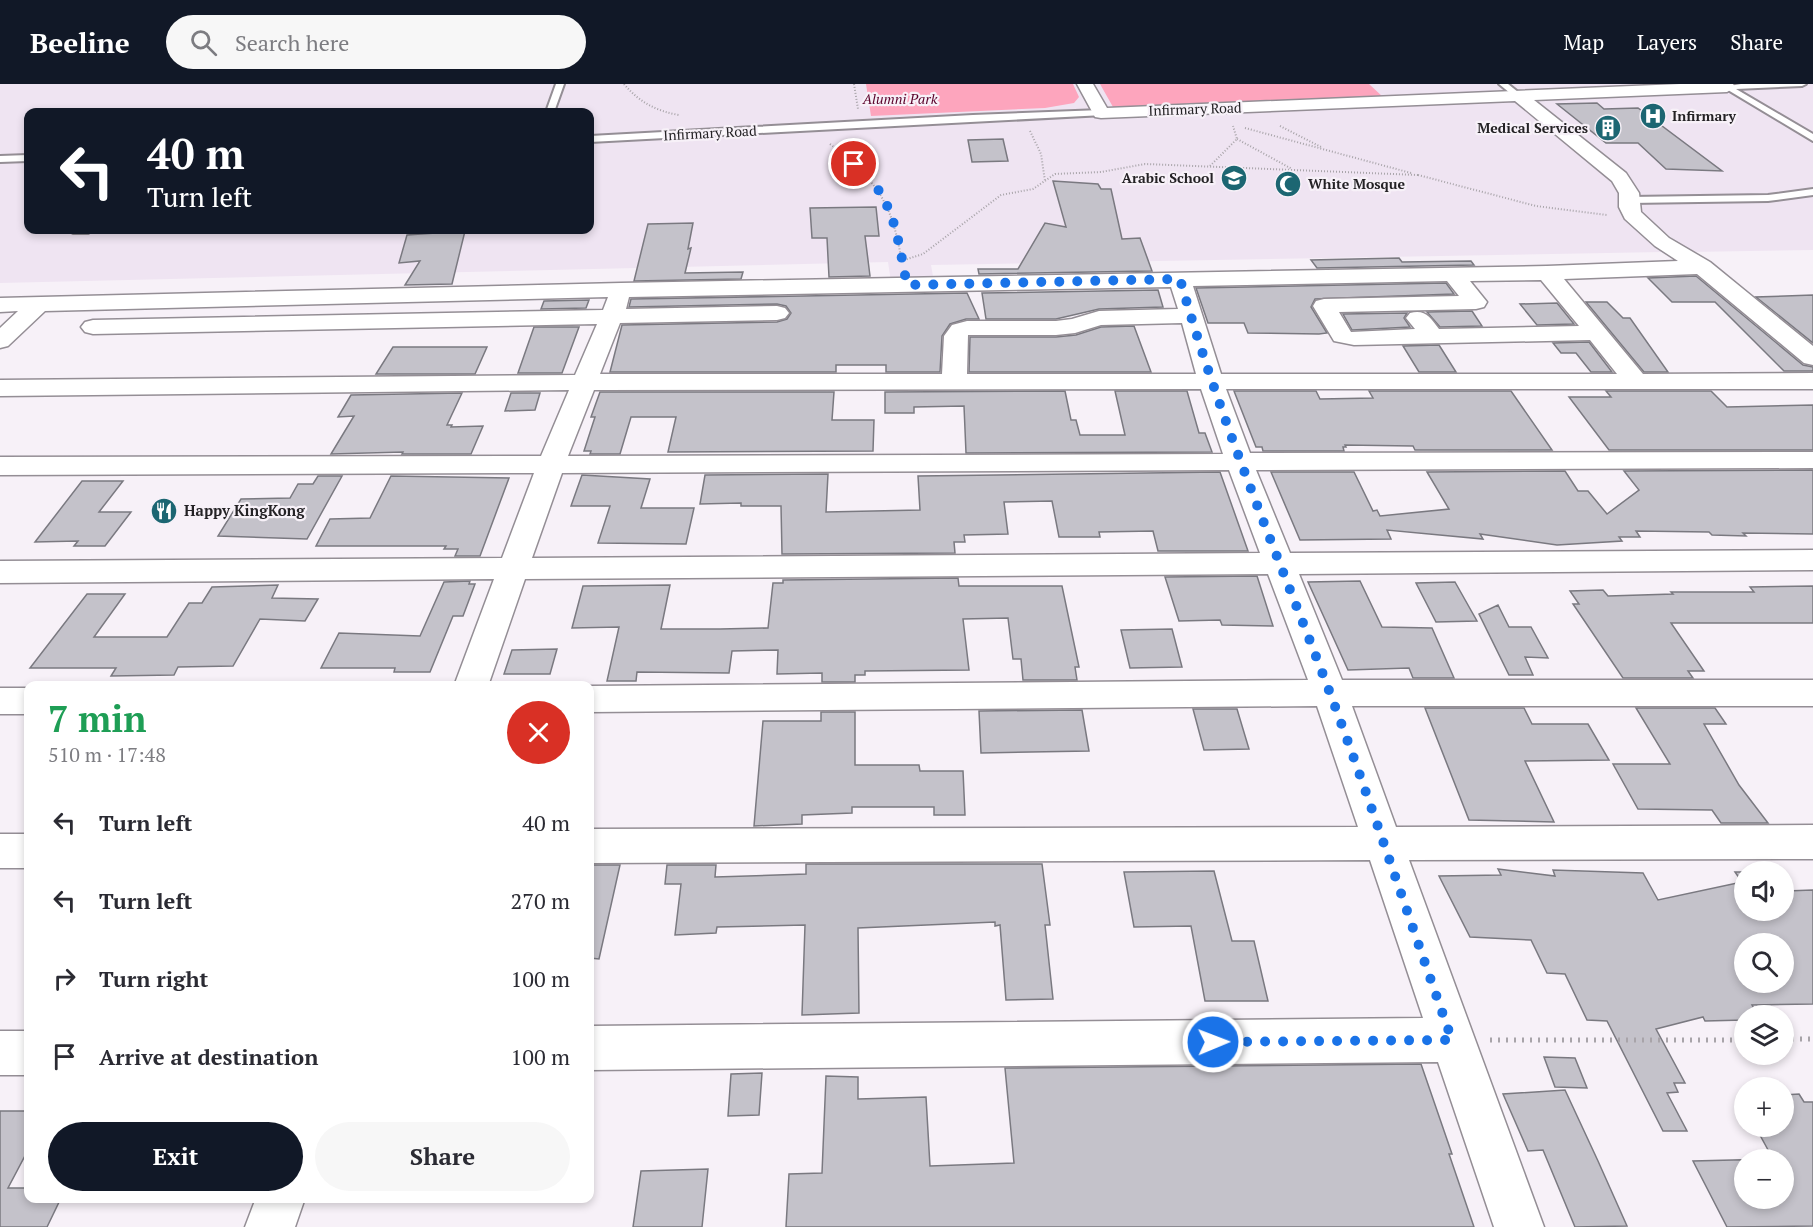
<!DOCTYPE html>
<html lang="en">
<head>
<meta charset="utf-8">
<style>
	body { margin:0; font-family:"PT Serif",serif; background:#f7f7f7; color:#2b2b33; height:100vh; display:flex; flex-direction:column; font-size:22px; white-space:nowrap }
	* { box-sizing:border-box; margin:0 }
	p { font-size:20px; color:#7c7c81 }
	.icon { flex:none; width:33px; height:33px; fill:none; stroke:currentColor; stroke-width:2; stroke-linecap:round; stroke-linejoin:round }
	.map { position:relative; flex:1; overflow:hidden }
	.panel { position:absolute; left:24px; top:597px; width:570px; height:522px; display:flex; flex-direction:column; background:#fff; border-radius:12px; box-shadow:0 3px 9px #0003 }
	.panel>* { flex:none }
	.top-card { position:absolute; left:24px; top:24px; width:570px; height:126px; border-radius:12px; box-shadow:0 3px 9px #0003; background:#111827; color:#fff; overflow:hidden }
	.fabs { position:absolute; left:1734px; top:777px; display:grid; gap:12px }
	.fabs a { display:grid; place-items:center; width:60px; height:60px; border-radius:50%; background:#fff; box-shadow:0 3px 9px #0003; font-size:30px }
	.pin { position:absolute; display:grid; place-items:center; width:51px; height:51px; color:#fff; margin:-26px; border:3px solid #fff; border-radius:50%; box-shadow:0 2px 6px #0007 }
	.me { position:absolute; width:66px; margin:-33px; rotate:89deg; stroke-linejoin:round; filter:drop-shadow(0 0 4px #0008) }
	.turn { display:flex; align-items:center; gap:21px; height:126px; padding:0 24px; font-size:27px }
	.turn .icon { width:78px; height:78px; stroke-width:2.5 }
	.turn b { display:block; font-size:42px; line-height:51px }
	.round { display:grid; place-items:center; flex:none; width:63px; height:63px; border-radius:32px; background:#f7f7f7 }
	.overview { display:flex; align-items:center; justify-content:space-between; height:102px; padding:0 24px }
	h1 { font-size:36px; font-weight:600; line-height:45px; color:#1e9e55 }
	.cta { display:flex; gap:12px; margin-top:auto; padding:12px 24px }
	.cta a { flex:1; height:69px; border-radius:36px; background:#111827; color:#fff; font-size:24px; font-weight:600; line-height:69px; text-align:center }
	.cta a+a { background:#f7f7f7; color:#2b2b33 }
	ul { padding:0; list-style:none }
	li { display:flex; align-items:center; gap:18px; height:78px; padding:0 24px }
	li div { flex:1 }
	li b { display:block; font-size:22px }
	li em { font-style:normal }
	header { display:flex; align-items:center; gap:36px; box-sizing:border-box; height:84px; padding:0 30px; background:#111827; color:#fff }
	header strong { font-size:28px }
	nav { display:flex; gap:33px; margin-inline-start:auto; font-size:21px }
	.search { width:420px; height:54px; background:#f7f7f7; display:flex; align-items:center; gap:15px; box-sizing:border-box; padding:0 21px; border-radius:33px; color:#7c7c81; font-size:22px }
	.map>svg:first-child { display:block }
	.built { fill:#efe4f2; fill-rule:evenodd }
	.green { fill:#fda5bd }
	.building { fill:#c4c2ca; stroke:#7a7980; stroke-width:1.5; fill-rule:evenodd }
	.lines { fill:none; stroke-linecap:round; stroke-linejoin:round }
	.lane-casing { stroke:#948e95; stroke-width:4 }
	.street-casing { stroke:#948e95; stroke-width:3 }
	.path-far1 { stroke:#a8a4a9; stroke-width:2; stroke-dasharray:1 2; stroke-linecap:butt }
	.path { stroke:#a8a4a9; stroke-width:5; stroke-dasharray:2 6; stroke-linecap:butt }
	.lane { fill:#fff; fill-rule:evenodd }
	.street { fill:#fff; fill-rule:evenodd }
	.route { stroke:#1a73e8; stroke-width:10; stroke-dasharray:0 18 }
	.labels { text-anchor:middle; stroke-width:4.5; stroke-linejoin:round; paint-order:stroke }
	.far-park-label { font-size:14px; font-style:italic; fill:#5a022a; stroke:#f7f1f8 }
	.far-street-label { font-size:14px; fill:#242225; stroke:#f7f1f8 }
	.far-poi-label { font-size:14px; font-weight:bold; fill:#242225; stroke:#f7f1f8; text-anchor:start }
	.poi-label { font-size:15px; font-weight:bold; fill:#242225; stroke:#f7f1f8; text-anchor:start }
</style>
</head>
<body>
<header>
<strong>Beeline</strong>
<div class="search"><svg class="icon" aria-label="search" viewBox="0 0 24 24"><circle cx="10" cy="10" r="6"/><path d="M15 15l6 6"/></svg>Search here</div>
<nav><a>Map</a><a>Layers</a><a>Share</a></nav>
</header>
<div class="map">
<svg width="1813" height="1143" viewBox="0 0 1813 1143">
	<rect width="100%" height="100%" fill="#f7f1f8"/>
	<path class="built" d="M0 0H1813V166L1689 168 1666 149H1645L1663 168 931 181 934 198H891L888 178 0 199ZM28 28H590V146H28Z"/>
	<path class="green" d="M866 0H1073L1079 13 1074 19 1045 24 871 32Z
		M1100 0H1369L1383 13 1113 23Z"/>
	<path class="building" d="M1597 19 1604 25 1638 24 1722 87 1666 85 1638 59H1606L1557 20Z
		M1003 55 1008 77 972 78 968 56Z
		M1053 97 1098 100 1101 105H1111L1122 155 1140 154 1152 187 979 190 978 185H1018L1045 139 1066 143Z
		M876 123 879 152H865L870 192 829 193 827 154H812L810 124Z
		M693 139 688 165 691 164 685 189 743 188 741 195 634 197 648 140Z
		M465 147 452 200 405 201 420 177 399 179 407 151Z
		M1399 174 1402 178 1471 177 1474 181 1317 184 1311 176Z
		M1696 192 1803 281 1813 283V287H1784L1715 218H1672L1648 194Z
		M1446 199 1454 210 1315 215 1311 223 1327 249 1319 250 1248 249 1244 239H1208L1196 204Z
		M1158 206 1163 223 1099 225 1056 235H986L982 209Z
		M967 209 979 235H966L950 240 942 252 940 288H886V281H836V288H610L622 241 777 238 787 235 791 229 786 222 777 220 629 223 631 215Z
		M1813 211V259L1756 213Z
		M589 216 586 224 541 225 544 217Z
		M1586 218H1607L1623 234H1630L1668 288H1644Z
		M1557 219 1574 240 1537 241 1520 220Z
		M1472 227 1482 242 1440 243 1427 228Z
		M1407 229 1404 234 1410 243 1352 246 1343 230Z
		M1134 242 1151 288H969L970 253H1056L1076 251 1101 243Z
		M534 243H579L562 289H518Z
		M1589 258 1612 288H1591L1576 269H1561L1553 259Z
		M1439 261 1456 288H1419L1403 262Z
		M393 263H487L475 290H376Z
		M1065 307 1071 336H1076L1080 351H1125L1115 307H1187L1199 349H1205L1212 368 966 369 964 322 914 323V329H885V308Z
		M1234 307H1316L1320 315 1373 314 1369 307H1511L1552 366H1415L1413 362 1345 361 1346 363H1343L1344 367H1263L1262 363H1256Z
		M1606 307H1711L1727 323 1813 321V366H1609L1569 313H1611Z
		M600 308H834L832 336H874L873 367 668 368 676 333H631L620 370H590L591 367H584L595 333H591Z
		M462 309 447 341H452L451 343 483 342 471 370H402L403 368 331 370 354 332 338 333 351 311Z
		M511 309H540L535 326 505 327Z
		M1813 386V450L1743 449 1746 452 1712 451 1709 448 1636 447 1640 453H1619L1622 457 1557 461 1480 450 1483 455 1387 446 1391 455 1300 456 1271 388H1354L1373 427 1377 426 1380 432 1449 425 1427 388 1565 387 1578 407H1588L1607 430 1639 406 1624 387Z
		M1220 388 1248 467H1158L1153 447 1099 448 1100 453H1059L1052 417 1004 418 1008 450 964 451 965 458H954L955 469 782 470 781 422H741V419L700 420 705 391 828 390 826 428 920 426 918 392Z
		M582 391 650 395 641 424H694L686 460 598 459 610 422H571Z
		M318 392H342L307 455 218 452 241 415 290 414 298 400H313Z
		M391 392 509 394 480 472H455L458 465H444L446 462H316L330 435 370 434Z
		M82 397H123L99 428H131L105 462H74L78 457 35 458Z
		M1257 492 1273 542 1222 541 1220 536 1179 537 1165 493Z
		M958 494 959 502H1062L1079 583H1075L1077 596H1023L1021 575H1013L1008 534 963 535 969 586 865 587V591H855V598H822V589L777 590 778 566 732 567 729 589 637 588 636 597H607L619 543 572 544 583 502 670 501 661 545H720L768 544 773 499H783V496Z
		M470 497 469 500H475L463 532H453L430 588H394L395 584H321L339 549 420 552 444 498Z
		M1360 497 1382 543 1432 544 1454 594H1413L1409 584 1348 586 1308 498Z
		M1455 498 1477 537 1436 538 1416 499Z
		M278 501 272 514 318 515 305 537 260 535 233 582 178 583 174 591 111 592 116 584H30L87 510H125L94 553H167L189 519H202L212 503Z
		M1813 502V539H1671L1704 587H1688L1693 594H1623L1573 520H1579L1570 507 1603 506 1608 512 1673 510 1671 508H1754L1750 503Z
		M1498 521 1509 543H1531L1548 574 1525 573 1533 591H1509L1479 530Z
		M1172 545 1182 583 1130 584 1121 546Z
		M557 565 550 590H504L512 566Z
		M1425 624H1524L1532 640H1588L1609 676 1525 677 1554 738 1469 736Z
		M1636 624H1715L1726 640H1704L1739 701 1768 739H1721L1712 726 1638 725 1613 680H1670Z
		M1193 625H1237L1249 665 1204 666Z
		M1082 626 1089 667 981 669 979 627Z
		M821 628H855V681H919L920 687H963L965 731H934V723H852V729L802 731V740L754 742 763 637H821Z
		M806 780H1042L1050 841H1045L1053 915 1006 916 1000 841 995 842V838L858 844 859 929 802 931 805 841 717 843 716 849 675 851 681 800H665L667 781H716L715 793 806 790Z
		M590 781H620L599 875 590 874Z
		M1498 785 1555 792 1553 786 1643 789 1658 816 1742 798 1735 788H1744V826H1784V802L1786 807 1813 806V920L1752 921 1758 932H1744V936L1705 937 1703 933 1656 945 1685 999H1674L1678 1008 1667 1009 1687 1047H1663L1607 937 1587 936 1565 890 1547 889 1531 856 1470 853 1439 792 1501 791ZM1744 860H1784V898H1744Z
		M1214 787 1232 857H1254L1268 917H1205L1191 842 1134 843 1124 788Z
		M1544 973 1575 974 1587 1004 1555 1003Z
		M1421 980 1452 1070H1449L1474 1143H786L789 1090 822 1089 826 992 858 993V1015L926 1013 930 1082 1014 1079 1005 984Z
		M762 989 759 1031 728 1032 731 990Z
		M1565 1006 1598 1077 1627 1142 1575 1143 1543 1066 1528 1067 1503 1010Z
		M1799 1010 1804 1018H1813V1142L1727 1143 1693 1077 1773 1075 1755 1042H1784V1011ZM1744 1076H1784V1114H1744Z
		M0 1027H28V1066L8 1104H28V1114H61L47 1143H0Z
		M708 1085 702 1143H633L641 1087Z"/>
	<g class="lines">
		<defs>
			<path id="lane" d="M556 0H564L554 28H546Z
				M1499 0H1508L1523 12 1516 14Z
				M1741 0H1806L1802 2 1736 5 1813 50V57L1723 3Z
				M1101 26 1105 29 1104 31 590 58V52L973 31Z
				M28 71V77L0 78V72Z
				M1813 105V111L1768 117 1630 119 1625 116 1630 113 1768 111Z
				M73 146H93L88 149H73Z"/>
			<path id="street" d="M1077 0H1093L1107 24 1680 0H1733L1735 3 1727 8 1534 16 1626 89 1639 109 1641 128 1669 154 1710 178 1813 262V281L1804 279 1697 190 1564 195 1643 290 1813 289V305H1226L1250 369 1813 368V384L1256 386 1290 469 1813 466V486L1299 490 1342 596H1813V622H1352L1396 743 1813 741V775L1409 776 1544 1143H1494L1438 978 590 986V942L1423 934 1370 776 590 779V745L1358 743 1317 622 590 628V602L1308 596 1268 490 525 495 488 602H454L494 495 0 499V477L502 474 534 389 0 391V373L541 372 569 306 0 312V296L575 291 597 240 93 250 85 248 81 243 85 238 93 236 603 226 608 213 45 227 8 262 0 264V244L18 227 0 228V214L621 199 1547 182 1678 177 1655 162 1625 135 1619 123V109L1612 97 1515 17 1101 34 1095 33ZM1541 196 1579 242 1439 245C1430 233 1425 225 1410 229L1406 234 1415 245 1351 248 1339 228 1476 225 1484 223 1487 218 1470 197ZM1447 197 1459 212 1324 215 1316 217 1313 222 1334 257 1354 261 1590 256 1617 290H1221L1193 202ZM1171 203 1178 225 1099 227 1072 235 1056 237H967L952 241 944 252 942 290H600L620 239 777 236 785 234 789 229 785 224 777 222 626 225 629 213ZM1182 239 1196 290H967L968 251H1056L1075 249 1101 241ZM1201 305 1223 370 568 372 594 306ZM1229 386 1260 469 532 474 562 389Z
				M0 604H28V630H0Z
				M0 750H28V784H0Z
				M0 947H28V991H0Z
				M256 1114H305L295 1143H245Z"/>
		</defs>
		<use href="#lane" class="lane-casing"/>
		<use href="#street" class="street-casing"/>
		<path class="path-far1" d="M624 0C639 18 656 27 679 31
			M854 0 858 25
			M1280 42 1321 63
			M1245 44 1411 89
			M1030 47 1041 70 1045 97
			M1237 55 1292 85
			M830 60C878 98 892 118 902 179
			M840 68 850 58
			M1210 82 1237 55 1233 42
			M1418 91 1536 122 1607 131
			M901 177 923 170 1001 111 1033 105 1055 90 1101 88 1145 80 1418 91"/>
		<path class="path" d="M1784 955H1813
			M1490 956H1744"/>
		<use href="#lane" class="lane"/>
		<use href="#street" class="street"/>
	</g>
	<g class="lines">
		<path class="route" d="M854 80C895 112 897 153 907 201L1180 195C1220 337 1278 472 1330 609 1373 724 1411 841 1452 956L1213 958"/>
	</g>
	<defs>
		<symbol id="hospital-disc" viewBox="-11 -11 22 22"><circle r="9.5" fill="#1c6672" stroke="#f7f1f8"/><path d="M-5-5h3v3.5h4V-5h3V5h-3V1.5h-4V5h-3Z" fill="#fff"/></symbol>
		<symbol id="building-disc" viewBox="-11 -11 22 22"><circle r="9.5" fill="#1c6672" stroke="#f7f1f8"/><path d="M-4-6H4V6H1V3H-1V6H-4ZM-2.5-4.3h1.7v1.8h-1.7ZM.8-4.3h1.7v1.8H.8ZM-2.5-1h1.7V.8h-1.7ZM.8-1h1.7V.8H.8Z" fill="#fff"/></symbol>
		<symbol id="school-disc" viewBox="-11 -11 22 22"><circle r="9.5" fill="#1c6672" stroke="#f7f1f8"/><path d="M0-5L7-2L0 1L-7-2ZM-4 1L0 2.5L4 1V4Q0 6-4 4Z" fill="#fff"/></symbol>
		<symbol id="mosque-disc" viewBox="-11 -11 22 22"><circle r="9.5" fill="#1c6672" stroke="#f7f1f8"/><path d="M3.5-4.9A6 6 0 1 0 3.5 4.9A5 5 0 1 1 3.5-4.9Z" fill="#fff"/></symbol>
		<symbol id="restaurant-disc" viewBox="-11 -11 22 22"><circle r="9.5" fill="#1c6672" stroke="#f7f1f8"/><path d="M-5-6h1v4h1v-4h1v4h1v-4h1v5L-1.5 .5V6h-2V.5L-5-1ZM5-6V6H3V1.5H1.5Q1.5-4 5-6Z" fill="#fff"/></symbol>
	</defs>
	<g fill-rule="evenodd">
		<use href="#hospital-disc" x="1638" y="17" width="30" height="30"/>
		<use href="#building-disc" x="1593" y="29" width="30" height="30"/>
		<use href="#school-disc" x="1219" y="79" width="30" height="30"/>
		<use href="#mosque-disc" x="1273" y="85" width="30" height="30"/>
		<use href="#restaurant-disc" x="149" y="412" width="30" height="30"/>
	</g>
	<g class="labels">
		<g class="far-park-label">
			<text x="900" y="20">Alumni Park</text>
		</g>
		<g class="far-street-label">
			<text transform="translate(1195 25) rotate(-2)" y="5">Infirmary Road</text>
			<text transform="translate(710 49) rotate(-3)" y="5">Infirmary Road</text>
		</g>
		<g class="far-poi-label">
			<text x="1672" y="37">Infirmary</text>
			<text x="1588" y="49" text-anchor="end">Medical Services</text>
			<text x="1214" y="99" text-anchor="end">Arabic School</text>
			<text x="1308" y="105">White Mosque</text>
		</g>
		<g class="poi-label">
			<text x="184" y="432">Happy KingKong</text>
		</g>
	</g>
</svg>
<div class="fabs">
<a><svg class="icon" aria-label="sound" viewBox="0 0 24 24"><path d="M4 9h4l5-4v14l-5-4H4zM17 9q2 3 0 6"/></svg></a>
<a><svg class="icon" aria-label="search" viewBox="0 0 24 24"><circle cx="10" cy="10" r="6"/><path d="M15 15l6 6"/></svg></a>
<a><svg class="icon" aria-label="layers" viewBox="0 0 24 24"><path d="M12 4l9 5-9 5-9-5zM3 14l9 5 9-5"/></svg></a>
<a>+</a>
<a>−</a>
</div>
<div class="pin" style="left:854px;top:80px;background:#d93025"><svg class="icon" aria-label="arrive" viewBox="0 0 24 24"><path d="M6 21V4h12l-3 4 3 4H6"/></svg></div>
<svg class="me" style="left:1213px;top:958px" viewBox="-20 -20 40 40"><circle r="17" fill="#1a73e8" stroke="#fff" stroke-width="3"/><path d="M0-11L8 9 0 5-8 9z" fill="#fff"/></svg>
<div class="top-card">
<div class="turn"><svg class="icon" aria-label="left" viewBox="0 0 24 24"><path d="M17 20v-9H6M10 6l-5 5 5 5"/></svg><div><b>40 m</b>Turn left</div></div>
</div>
<section class="panel">
<div class="overview"><div><h1>7 min</h1><p>510 m · 17:48</p></div><a class="round" style="background:#d93025;color:#fff"><svg class="icon" aria-label="close" viewBox="0 0 24 24"><path d="M6 6l12 12M18 6L6 18"/></svg></a></div>
<ul>
<li><svg class="icon" aria-label="left" viewBox="0 0 24 24"><path d="M17 20v-9H6M10 6l-5 5 5 5"/></svg><div><b>Turn left</b></div><em>40 m</em></li>
<li><svg class="icon" aria-label="left" viewBox="0 0 24 24"><path d="M17 20v-9H6M10 6l-5 5 5 5"/></svg><div><b>Turn left</b></div><em>270 m</em></li>
<li><svg class="icon" aria-label="right" viewBox="0 0 24 24"><path d="M7 20v-9h11M14 6l5 5-5 5"/></svg><div><b>Turn right</b></div><em>100 m</em></li>
<li><svg class="icon" aria-label="arrive" viewBox="0 0 24 24"><path d="M6 21V4h12l-3 4 3 4H6"/></svg><div><b>Arrive at destination</b></div><em>100 m</em></li>
</ul>
<div class="cta"><a>Exit</a><a>Share</a></div>
</section>
</div>
</body>
</html>
